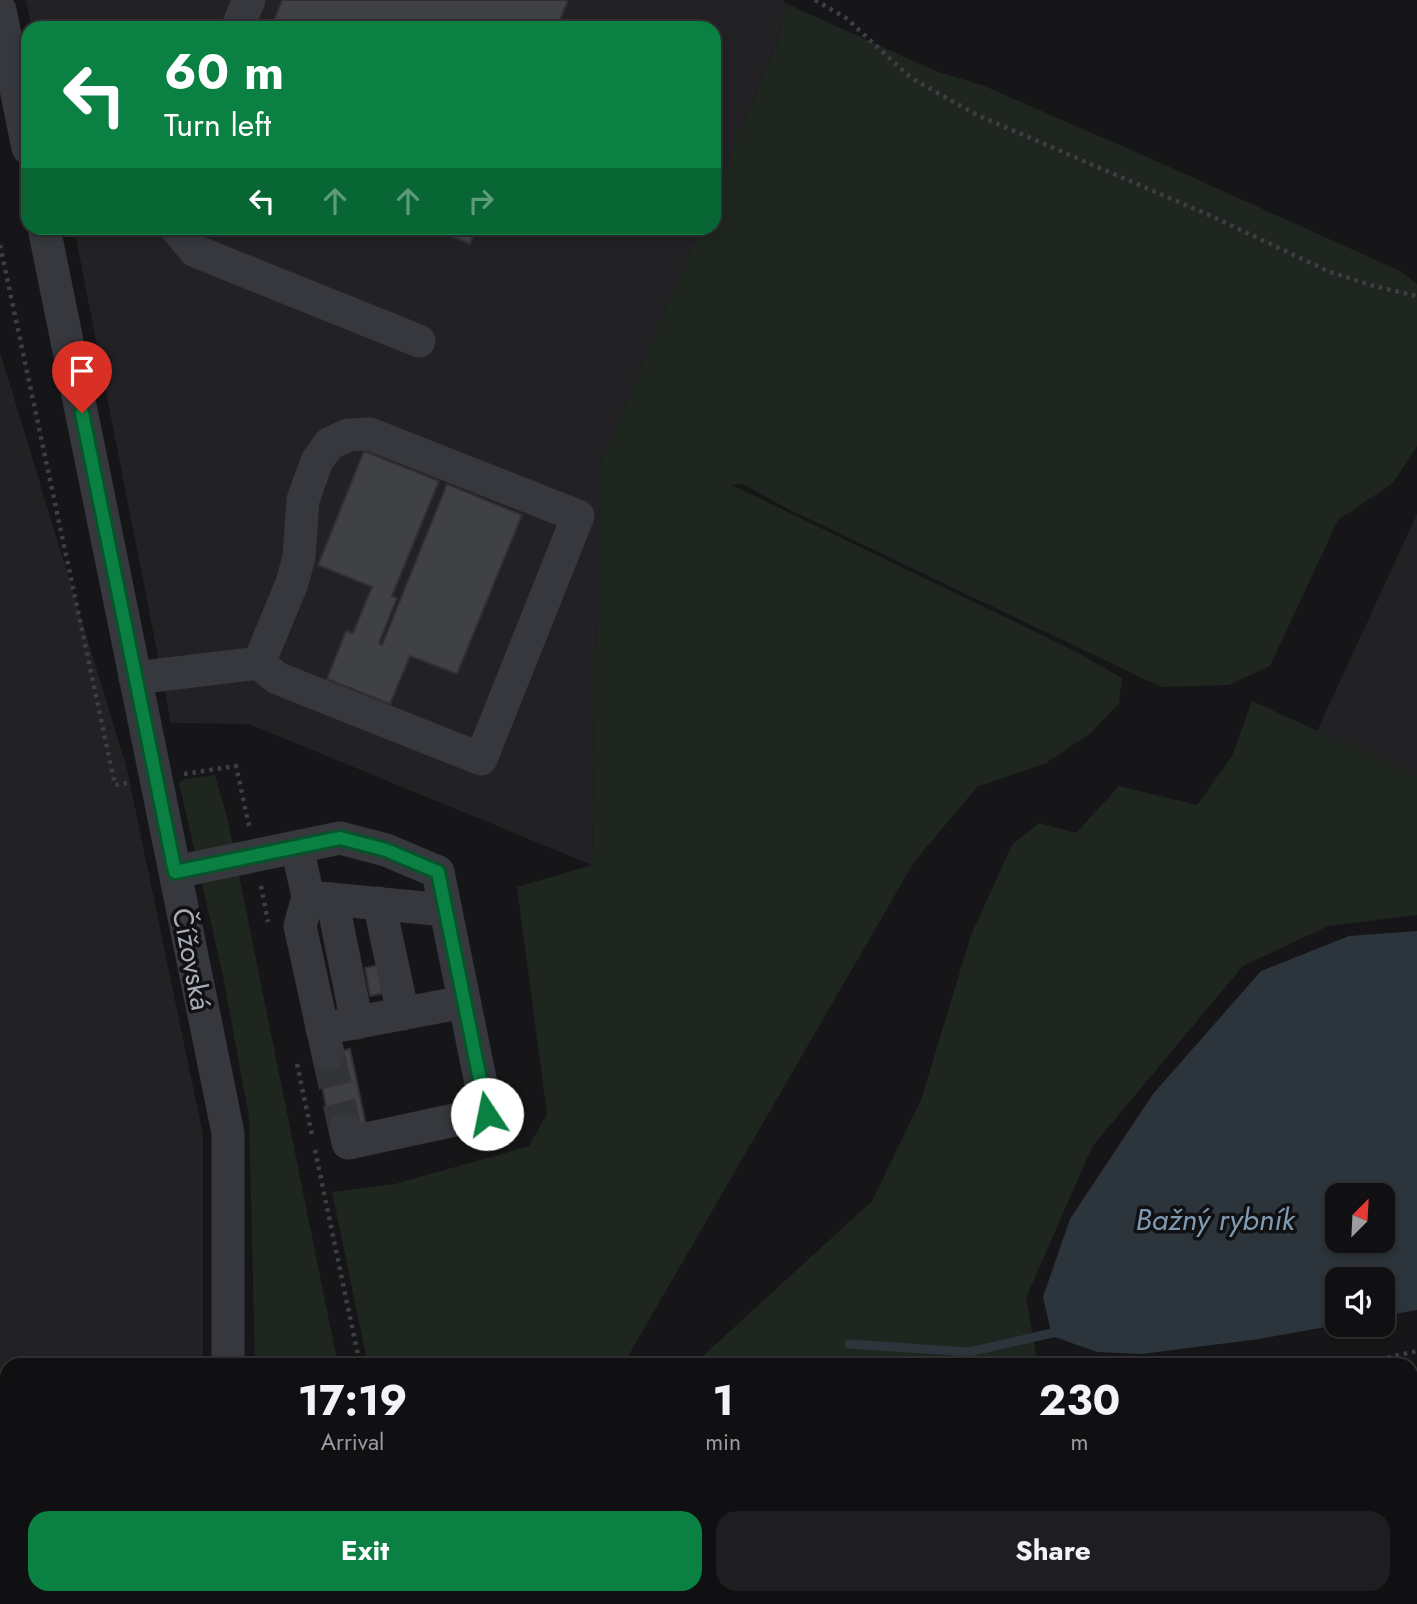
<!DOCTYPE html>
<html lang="en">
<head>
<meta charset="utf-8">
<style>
	body { margin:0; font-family:Jost,sans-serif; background:#1e1e20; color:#f1f3f6; height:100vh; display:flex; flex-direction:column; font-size:26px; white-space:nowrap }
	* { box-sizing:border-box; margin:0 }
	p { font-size:23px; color:#9c9d9f }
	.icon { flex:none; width:38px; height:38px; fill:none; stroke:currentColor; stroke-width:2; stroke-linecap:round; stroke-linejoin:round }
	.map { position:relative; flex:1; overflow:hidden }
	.details { position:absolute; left:0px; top:1358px; width:1418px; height:247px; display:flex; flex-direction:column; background:#101012; border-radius:21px 21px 0 0; box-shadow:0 4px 10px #0003,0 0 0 2px #303032 }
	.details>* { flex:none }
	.banner { position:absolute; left:21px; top:21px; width:700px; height:214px; border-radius:21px; box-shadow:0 4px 10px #0003,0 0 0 2px #303032; background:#0b8043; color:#fff; overflow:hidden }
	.needle { width:46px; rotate:24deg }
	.controls { position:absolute; left:1325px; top:1183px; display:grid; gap:14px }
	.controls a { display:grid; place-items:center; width:70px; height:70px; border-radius:14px; background:#101012; box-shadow:0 4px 10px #0003,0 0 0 2px #303032; font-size:35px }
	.pin { position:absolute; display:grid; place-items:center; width:60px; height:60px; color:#fff; margin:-72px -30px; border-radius:50% 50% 50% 0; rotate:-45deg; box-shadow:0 0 7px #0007 }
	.pin .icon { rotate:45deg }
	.me { position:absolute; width:77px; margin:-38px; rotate:349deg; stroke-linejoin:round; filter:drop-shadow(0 0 5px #0008) }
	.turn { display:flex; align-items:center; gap:24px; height:147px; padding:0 28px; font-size:32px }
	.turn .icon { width:91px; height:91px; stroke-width:2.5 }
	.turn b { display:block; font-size:49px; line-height:60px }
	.lanes { display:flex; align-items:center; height:66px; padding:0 28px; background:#0003; justify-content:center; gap:35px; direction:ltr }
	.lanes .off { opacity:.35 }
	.eta { display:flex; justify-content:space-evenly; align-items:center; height:119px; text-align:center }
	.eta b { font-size:42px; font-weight:700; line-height:49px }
	.action { display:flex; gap:14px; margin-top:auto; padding:14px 28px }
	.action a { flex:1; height:80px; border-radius:21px; background:#0b8043; color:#fff; font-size:28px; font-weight:700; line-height:80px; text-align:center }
	.action a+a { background:#1e1e20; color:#f1f3f6 }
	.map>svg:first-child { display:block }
	.built { fill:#222225 }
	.green { fill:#1e261f }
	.water { fill:#2c353c; fill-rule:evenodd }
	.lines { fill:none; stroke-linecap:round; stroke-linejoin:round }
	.stream { stroke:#2c353c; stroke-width:9 }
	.building { fill:#404145; stroke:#303034; stroke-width:2 }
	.minor-tunnel { stroke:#333438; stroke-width:33; stroke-dasharray:33 17; stroke-linecap:butt }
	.path { stroke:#3d3f44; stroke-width:4.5; stroke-dasharray:3.5 5; stroke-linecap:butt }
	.minor { stroke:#37383d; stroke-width:33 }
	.route-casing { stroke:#07532c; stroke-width:18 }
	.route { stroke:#0b8043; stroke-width:12 }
	.labels { text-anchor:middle; stroke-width:7; stroke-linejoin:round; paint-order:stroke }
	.street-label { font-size:28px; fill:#a8adb8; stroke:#111113 }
	.water-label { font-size:30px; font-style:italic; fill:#7f9bb3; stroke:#111113 }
</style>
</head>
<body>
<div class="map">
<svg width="1417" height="1604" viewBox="0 0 1417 1604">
	<rect width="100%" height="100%" fill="#161618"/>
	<path class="built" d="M26 0H783L785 3 779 37 714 194V28H32Z
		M74 228H700L600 465 592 865 249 724 171 723Z
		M0 352 127 769 203 1135V1365H7V1598H202V1604H0Z
		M1417 514V776L1317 731Z"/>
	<path class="green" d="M785 3 938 72 982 85 1163 164 1400 271 1417 284V446L1393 483 1338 520 1270 666 1229 685 1161 687 784 507 743 484 732 485 1077 652 1122 678 1119 703 1091 733 1046 763 977 787 914 862 623 1365H368L332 1192 395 1184 529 1146 547 1114 517 887 592 865 600 465 700 228H714V194L779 38Z
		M1252 701 1417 776V915L1328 926 1243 966 1092 1147 1026 1298 1038 1365H693L872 1201 921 1100 971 935 1012 845 1039 823 1076 833 1119 786 1197 805 1232 756Z
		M215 775 228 821 338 1365H255L249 1117 223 976 179 783 185 779Z"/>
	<path class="water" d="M1417 931V1310L1383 1316 1382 1279H1337V1325L1259 1339 1142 1354 1097 1352 1052 1336 1043 1297 1070 1219 1153 1094 1261 971 1349 936ZM1337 1195H1382V1241H1337Z"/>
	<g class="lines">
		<path class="stream" d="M849 1344 969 1352 1061 1331"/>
	</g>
	<path class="building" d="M282 0H568L557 28H271Z
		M430 228H477L470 244Z
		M364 451 439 481 392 596 397 598 379 643 382 645 447 484 522 515 457 674 410 656 390 704 327 679 346 631 353 633 372 587 318 565Z
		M379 965 385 993 370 996 365 968Z
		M350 1049 366 1125 331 1132 316 1056Z"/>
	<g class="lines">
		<path class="minor-tunnel" d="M328 1054 345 1129"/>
		<path class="path" d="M815 0 846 18 911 78 977 115 1209 215 1330 272 1374 286 1417 296
			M0 245 115 785 127 783
			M184 774 236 766 249 826
			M261 886 268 922
			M297 1064 312 1135
			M315 1150 360 1365
			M1354 1365 1417 1351
			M408 1598 409 1604"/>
		<path class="minor" d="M0 10 28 148
			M237 28 249 0
			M44 228 228 1133V1365
			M176 228 195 251 419 341
			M135 678 259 663 277 678 481 759 578 516 370 434 348 435 329 444 317 461 303 500 299 557 292 583 259 663
			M297 847 308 897 300 926 328 1054
			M175 872 340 838 386 850 438 872 487 1113 348 1143 345 1129
			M308 897 446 910
			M332 899 357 1023
			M379 903 403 1014
			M322 1029 464 1002
			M227 1604V1598"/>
	</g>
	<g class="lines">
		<defs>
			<path id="route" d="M82 413 175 872 340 838 386 850 438 872 487 1114"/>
		</defs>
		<use href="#route" class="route-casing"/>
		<use href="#route" class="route"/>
	</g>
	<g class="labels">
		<g class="street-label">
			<text transform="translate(192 959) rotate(79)" y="10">Čížovská</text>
		</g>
		<g class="water-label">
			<text x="1215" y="1230">Bažný rybník</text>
		</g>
	</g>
</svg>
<div class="controls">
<a><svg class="needle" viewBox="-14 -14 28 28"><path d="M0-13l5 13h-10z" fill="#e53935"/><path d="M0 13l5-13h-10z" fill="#9c9d9f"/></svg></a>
<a><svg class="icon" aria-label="sound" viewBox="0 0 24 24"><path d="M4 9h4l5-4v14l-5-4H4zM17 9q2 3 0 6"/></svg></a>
</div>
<div class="pin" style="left:82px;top:413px;background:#d93025"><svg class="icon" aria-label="arrive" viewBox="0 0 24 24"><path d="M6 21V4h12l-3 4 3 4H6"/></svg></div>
<svg class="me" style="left:487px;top:1114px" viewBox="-20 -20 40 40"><circle r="19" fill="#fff"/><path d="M0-13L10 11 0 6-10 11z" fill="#0b8043"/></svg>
<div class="banner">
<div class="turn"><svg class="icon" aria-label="left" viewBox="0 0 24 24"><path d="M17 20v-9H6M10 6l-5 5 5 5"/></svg><div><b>60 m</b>Turn left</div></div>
<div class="lanes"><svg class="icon" aria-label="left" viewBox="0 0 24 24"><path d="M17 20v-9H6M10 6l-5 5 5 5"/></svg><svg class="icon off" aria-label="ahead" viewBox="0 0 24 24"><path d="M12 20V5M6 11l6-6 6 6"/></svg><svg class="icon off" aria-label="ahead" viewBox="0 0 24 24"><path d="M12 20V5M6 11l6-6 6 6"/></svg><svg class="icon off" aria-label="right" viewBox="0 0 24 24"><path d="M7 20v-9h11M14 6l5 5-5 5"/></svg></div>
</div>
<section class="details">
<div class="eta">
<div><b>17:19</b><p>Arrival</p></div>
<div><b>1</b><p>min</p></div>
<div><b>230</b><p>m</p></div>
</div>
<div class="action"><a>Exit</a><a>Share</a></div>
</section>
</div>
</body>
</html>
